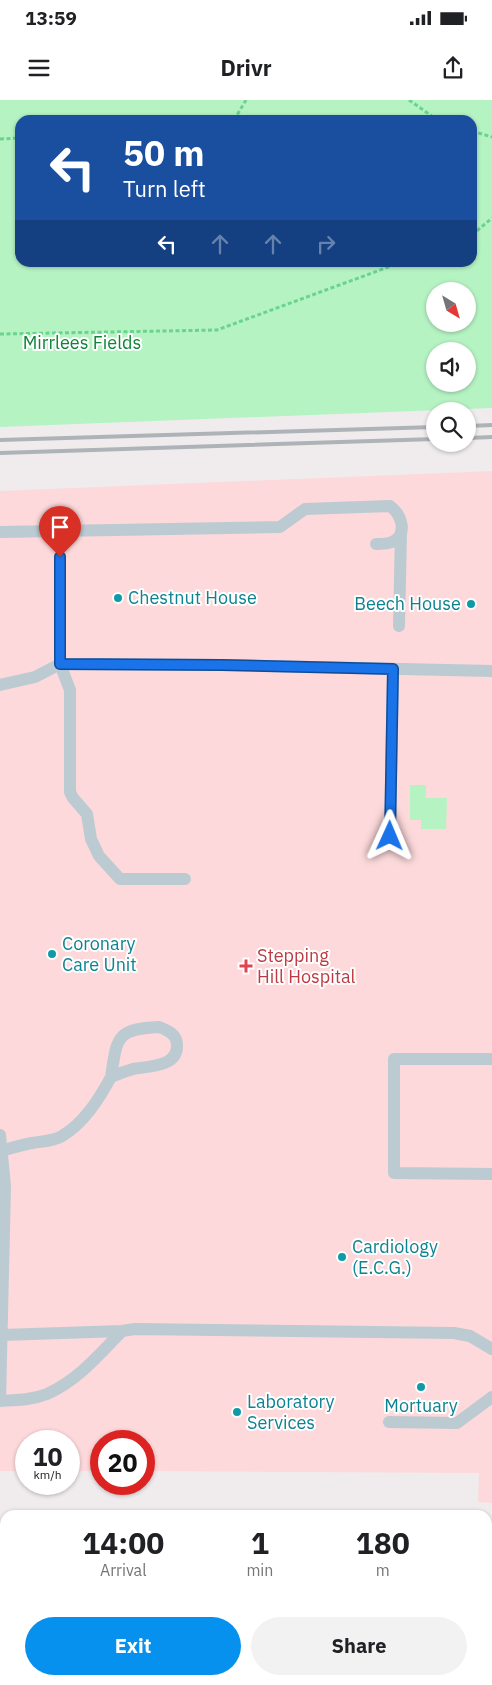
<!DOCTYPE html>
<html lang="en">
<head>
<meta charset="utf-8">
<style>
	body { margin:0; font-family:"IBM Plex Sans",sans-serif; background:#f2f2f2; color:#202124; height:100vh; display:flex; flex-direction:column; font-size:19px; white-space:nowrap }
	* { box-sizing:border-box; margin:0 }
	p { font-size:16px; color:#757577 }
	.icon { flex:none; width:28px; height:28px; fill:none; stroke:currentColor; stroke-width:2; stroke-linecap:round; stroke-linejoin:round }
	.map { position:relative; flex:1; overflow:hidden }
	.drawer { position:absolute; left:0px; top:1410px; width:492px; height:175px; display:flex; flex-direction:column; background:#fff; border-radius:15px 15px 0 0; box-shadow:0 1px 4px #0004 }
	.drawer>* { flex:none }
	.top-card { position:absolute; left:15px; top:15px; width:462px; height:152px; border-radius:15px; box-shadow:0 1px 4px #0004; background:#1a4fa0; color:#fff; overflow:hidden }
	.needle { width:32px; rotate:143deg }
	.tools { position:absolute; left:426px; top:182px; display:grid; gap:10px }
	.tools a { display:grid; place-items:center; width:50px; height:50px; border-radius:50%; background:#fff; box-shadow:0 1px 4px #0004; font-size:25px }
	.speed { position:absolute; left:15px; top:1330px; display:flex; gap:10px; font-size:25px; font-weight:700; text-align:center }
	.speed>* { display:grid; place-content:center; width:65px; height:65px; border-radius:50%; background:#fff; box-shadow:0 1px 4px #0004; line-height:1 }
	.speed small { font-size:12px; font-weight:400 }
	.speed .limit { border:8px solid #d22; background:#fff; color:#111 }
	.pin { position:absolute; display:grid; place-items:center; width:42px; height:42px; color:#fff; margin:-51px -21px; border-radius:50% 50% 50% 0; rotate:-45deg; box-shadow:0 0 5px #0007 }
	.pin .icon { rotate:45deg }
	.me { position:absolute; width:55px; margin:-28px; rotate:1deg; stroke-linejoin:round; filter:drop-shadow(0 0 4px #0008) }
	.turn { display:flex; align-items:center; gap:18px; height:105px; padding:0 25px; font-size:22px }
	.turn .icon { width:65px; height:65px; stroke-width:2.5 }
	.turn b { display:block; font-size:35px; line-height:42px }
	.lanes { display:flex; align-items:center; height:48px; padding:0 25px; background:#0003; justify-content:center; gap:25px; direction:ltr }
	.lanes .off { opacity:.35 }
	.eta { display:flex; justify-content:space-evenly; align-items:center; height:85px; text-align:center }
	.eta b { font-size:30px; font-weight:800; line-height:35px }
	.button { display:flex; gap:10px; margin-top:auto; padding:10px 25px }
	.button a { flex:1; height:58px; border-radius:30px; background:#0791ef; color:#fff; font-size:20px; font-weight:800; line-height:58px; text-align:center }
	.button a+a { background:#f2f2f2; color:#202124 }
	.status { display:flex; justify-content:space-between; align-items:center; height:35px; padding:0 25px; background:#fff; direction:ltr }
	.status svg { height:14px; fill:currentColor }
	header { display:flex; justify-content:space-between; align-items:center; height:65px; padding:0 25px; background:#fff; font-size:22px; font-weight:800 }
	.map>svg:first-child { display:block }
	.medical { fill:#fdd9db }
	.green { fill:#b5f3c3; fill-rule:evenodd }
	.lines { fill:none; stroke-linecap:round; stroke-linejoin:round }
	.path { stroke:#6ad48f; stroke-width:3; stroke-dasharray:4 2.5; stroke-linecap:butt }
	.service { stroke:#bbcbd1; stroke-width:12 }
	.minor { stroke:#bbcbd1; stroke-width:25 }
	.rail { stroke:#aeb3b8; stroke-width:4 }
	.route-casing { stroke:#114b97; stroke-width:12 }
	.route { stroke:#1a73e8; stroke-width:9 }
	.culture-dot { fill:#0f9aa8; stroke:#fff; stroke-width:2 }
	.health-dot { fill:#e0444e; stroke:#fff; stroke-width:2 }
	.labels { text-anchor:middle; stroke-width:4; stroke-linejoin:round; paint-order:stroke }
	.park-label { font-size:18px; fill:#0d8436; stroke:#fff }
	.culture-label { font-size:18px; fill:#0d838f; stroke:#fff; text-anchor:start }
	.health-label { font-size:18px; fill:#be3a42; stroke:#fff; text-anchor:start }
</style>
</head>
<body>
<div class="status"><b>13:59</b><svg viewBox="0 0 49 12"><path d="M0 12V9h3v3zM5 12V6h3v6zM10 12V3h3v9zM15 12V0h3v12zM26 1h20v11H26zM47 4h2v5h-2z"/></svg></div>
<header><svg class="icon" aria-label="menu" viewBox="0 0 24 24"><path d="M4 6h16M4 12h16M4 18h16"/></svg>Drivr<svg class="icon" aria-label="share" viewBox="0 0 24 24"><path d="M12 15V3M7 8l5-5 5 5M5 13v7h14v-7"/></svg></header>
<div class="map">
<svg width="492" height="1585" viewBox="0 0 492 1585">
	<rect width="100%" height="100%" fill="#f0eced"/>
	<path class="medical" d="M492 371V1403L478 1402 479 1373 144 1371V1341H101V1371H69V1341H26V1371H0V391Z"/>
	<path class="green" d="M0 0H492V308L0 327ZM20 20H472V162H20ZM435 191H468V224H435ZM435 251H468V284H435Z
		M410 685H426V698H447L446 729H421V720H410Z"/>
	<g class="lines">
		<path class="path" d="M409 0 433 17 441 20
			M234 20 246 0
			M472 31 492 37
			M0 39 20 38
			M472 135 492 118
			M0 234 217 230 402 162"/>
		<path class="service" d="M0 432 280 427 305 409 390 406C401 414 409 435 392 442 387 444 381 444 376 444
			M60 457V564L70 590V692L73 698 87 714 91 739 99 756 120 779H185
			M399 526 401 431
			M0 585 35 577 60 564 222 565 492 571
			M390 736 393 569
			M159 927C167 930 177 934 177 945 178 967 149 966 133 969 126 971 118 974 111 977 117 937 116 929 159 927Z
			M492 959H394V1073L492 1074
			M0 1035 5 1086 0 1301
			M1 1051C11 1048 21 1045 32 1043 42 1041 52 1042 62 1036 84 1023 99 999 111 977
			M2 1235 122 1231 135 1229 454 1233 470 1236 492 1249
			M0 1301C16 1300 32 1300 47 1294 77 1281 100 1254 122 1231
			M389 1322 457 1323 492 1297"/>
		<path class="minor" d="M488 1456H492
			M0 1468H5"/>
		<path class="rail" d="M468 326 492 325
			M468 338 492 337
			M0 340 435 327
			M0 353 435 339"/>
	</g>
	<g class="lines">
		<defs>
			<path id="route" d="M60 457V564L222 565 393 569 390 736"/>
		</defs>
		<use href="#route" class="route-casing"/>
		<use href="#route" class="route"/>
	</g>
	<g class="culture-dot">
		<circle cx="118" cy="498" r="5"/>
		<circle cx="471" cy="504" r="5"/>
		<circle cx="52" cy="854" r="5"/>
		<circle cx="342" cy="1157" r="5"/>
		<circle cx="421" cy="1287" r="5"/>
		<circle cx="237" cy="1312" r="5"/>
	</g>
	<path class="health-dot" d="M243.5 858.5h5v5h5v5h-5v5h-5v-5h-5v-5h5z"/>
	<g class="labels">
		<g class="park-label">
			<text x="82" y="249">Mirrlees Fields</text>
		</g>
		<g class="culture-label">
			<text x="128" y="504">Chestnut House</text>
			<text x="461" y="510" text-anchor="end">Beech House</text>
			<text x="62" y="850">Coronary<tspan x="62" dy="21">Care Unit</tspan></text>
			<text x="352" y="1153">Cardiology<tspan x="352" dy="21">(E.C.G.)</tspan></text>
			<text x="247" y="1308">Laboratory<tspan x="247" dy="21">Services</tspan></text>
			<text x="421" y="1312" text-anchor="middle">Mortuary</text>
		</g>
		<g class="health-label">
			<text x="257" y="862">Stepping<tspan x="257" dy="21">Hill Hospital</tspan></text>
		</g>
	</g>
</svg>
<div class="tools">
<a><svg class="needle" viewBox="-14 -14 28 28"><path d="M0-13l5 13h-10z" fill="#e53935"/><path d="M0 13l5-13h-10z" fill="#757577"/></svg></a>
<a><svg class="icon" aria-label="sound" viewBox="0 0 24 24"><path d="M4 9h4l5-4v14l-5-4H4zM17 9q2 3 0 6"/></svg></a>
<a><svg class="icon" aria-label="search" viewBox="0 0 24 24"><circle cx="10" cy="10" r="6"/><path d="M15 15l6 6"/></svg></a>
</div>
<div class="speed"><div>10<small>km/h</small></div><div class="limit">20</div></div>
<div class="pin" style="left:60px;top:457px;background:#d93025"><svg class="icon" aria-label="arrive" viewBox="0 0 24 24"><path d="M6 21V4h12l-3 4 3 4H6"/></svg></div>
<svg class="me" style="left:390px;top:736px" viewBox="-20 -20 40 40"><path d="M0-17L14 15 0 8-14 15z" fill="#1a73e8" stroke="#fff" stroke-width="4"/></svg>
<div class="top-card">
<div class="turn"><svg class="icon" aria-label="left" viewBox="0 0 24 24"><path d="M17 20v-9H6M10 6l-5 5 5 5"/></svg><div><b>50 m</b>Turn left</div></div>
<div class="lanes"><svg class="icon" aria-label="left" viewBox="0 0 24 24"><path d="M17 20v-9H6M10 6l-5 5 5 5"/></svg><svg class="icon off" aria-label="ahead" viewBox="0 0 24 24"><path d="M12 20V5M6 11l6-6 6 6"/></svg><svg class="icon off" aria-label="ahead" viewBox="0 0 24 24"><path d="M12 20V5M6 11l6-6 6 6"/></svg><svg class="icon off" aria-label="right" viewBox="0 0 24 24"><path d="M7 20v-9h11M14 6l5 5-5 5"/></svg></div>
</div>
<section class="drawer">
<div class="eta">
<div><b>14:00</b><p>Arrival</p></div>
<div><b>1</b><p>min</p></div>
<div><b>180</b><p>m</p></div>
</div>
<div class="button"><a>Exit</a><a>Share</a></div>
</section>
</div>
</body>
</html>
